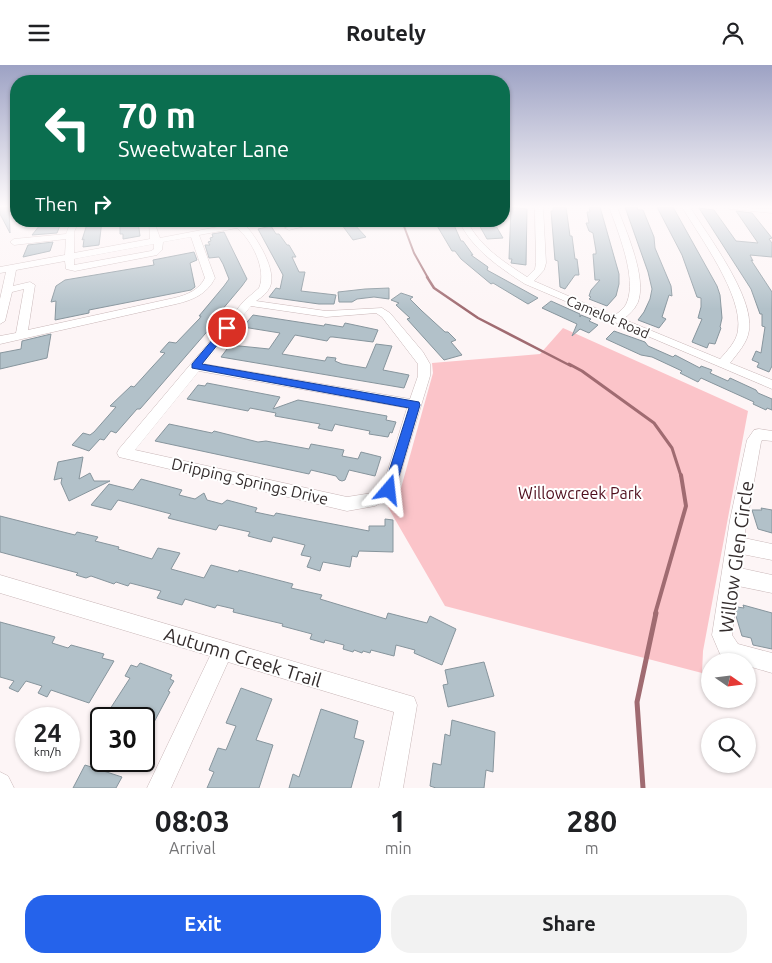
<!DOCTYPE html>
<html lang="en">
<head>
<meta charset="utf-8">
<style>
	body { margin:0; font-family:Ubuntu,sans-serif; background:#f2f2f2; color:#202124; height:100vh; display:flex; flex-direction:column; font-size:19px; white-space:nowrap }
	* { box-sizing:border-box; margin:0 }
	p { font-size:16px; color:#757577 }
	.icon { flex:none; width:28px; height:28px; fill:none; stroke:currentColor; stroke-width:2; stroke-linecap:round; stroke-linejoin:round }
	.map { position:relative; height:723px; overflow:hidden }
	.panel { display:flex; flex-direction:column; background:#fff; flex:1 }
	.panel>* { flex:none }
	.banner { position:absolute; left:10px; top:10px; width:500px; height:152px; border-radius:20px; box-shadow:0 1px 4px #0004; background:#0b6e4f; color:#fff; overflow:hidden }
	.needle { width:32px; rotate:104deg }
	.buttons { position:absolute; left:701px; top:588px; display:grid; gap:10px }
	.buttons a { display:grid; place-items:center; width:55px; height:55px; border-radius:50%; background:#fff; box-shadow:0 1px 4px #0004; font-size:25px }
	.speed { position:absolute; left:15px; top:642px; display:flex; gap:10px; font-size:25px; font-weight:700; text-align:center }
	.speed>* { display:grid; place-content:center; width:65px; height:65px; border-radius:50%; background:#fff; box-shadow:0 1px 4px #0004; line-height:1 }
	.speed small { font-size:12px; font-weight:400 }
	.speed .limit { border:2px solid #111; border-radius:8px; background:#fff; color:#111 }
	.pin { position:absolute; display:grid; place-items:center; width:42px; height:42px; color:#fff; margin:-21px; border:2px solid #fff; border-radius:50%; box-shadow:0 1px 5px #0007 }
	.me { position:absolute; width:55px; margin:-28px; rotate:17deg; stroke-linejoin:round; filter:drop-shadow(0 0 4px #0008) }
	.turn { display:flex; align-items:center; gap:18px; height:105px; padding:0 25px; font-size:22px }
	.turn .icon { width:65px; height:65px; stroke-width:2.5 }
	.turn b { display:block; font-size:35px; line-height:42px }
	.then { display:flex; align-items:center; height:48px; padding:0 25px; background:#0003; gap:10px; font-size:19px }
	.eta { display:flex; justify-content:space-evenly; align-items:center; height:85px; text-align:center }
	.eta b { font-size:30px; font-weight:700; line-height:35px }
	.cta { display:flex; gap:10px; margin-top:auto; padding:10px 25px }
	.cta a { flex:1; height:58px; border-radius:20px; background:#2563eb; color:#fff; font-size:20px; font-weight:700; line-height:58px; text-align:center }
	.cta a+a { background:#f2f2f2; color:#202124 }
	header { display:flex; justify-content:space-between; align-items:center; height:65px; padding:0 25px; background:#fff; font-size:22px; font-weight:700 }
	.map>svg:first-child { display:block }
	.green { fill:#fbc4c9 }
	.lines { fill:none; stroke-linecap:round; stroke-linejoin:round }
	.stream-far4 { stroke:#a06b71; stroke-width:2 }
	.stream-far3 { stroke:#a06b71; stroke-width:2.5 }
	.stream-far2 { stroke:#a06b71; stroke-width:3 }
	.stream-far1 { stroke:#a06b71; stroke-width:4 }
	.stream { stroke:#a06b71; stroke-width:5 }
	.building { fill:#b2c1c9; stroke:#87959d }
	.minor-casing { stroke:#c9b7b8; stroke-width:1 }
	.minor { fill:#fff; fill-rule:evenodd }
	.route { fill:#2563eb; stroke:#184099 }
	.labels { text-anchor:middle; stroke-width:4; stroke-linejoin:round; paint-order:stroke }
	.far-street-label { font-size:14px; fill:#342d2d; stroke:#fff }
	.street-label { font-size:16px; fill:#342d2d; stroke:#fff }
	.park-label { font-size:16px; fill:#4f0e1d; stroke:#fff }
	.near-street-label { font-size:19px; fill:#342d2d; stroke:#fff }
</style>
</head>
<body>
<header><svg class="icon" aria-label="menu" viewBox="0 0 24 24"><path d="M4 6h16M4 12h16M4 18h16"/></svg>Routely<svg class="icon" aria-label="person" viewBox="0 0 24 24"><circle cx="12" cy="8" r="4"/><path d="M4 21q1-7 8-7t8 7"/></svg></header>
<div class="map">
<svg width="772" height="723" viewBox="0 0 772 723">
	<rect width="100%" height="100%" fill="#fdf5f6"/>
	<path class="green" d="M563 263 748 346 703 586 702 608 445 541 385 437 395 432 401 423 433 308 432 298 540 289Z"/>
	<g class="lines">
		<path class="stream-far4" d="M402 156 414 188 428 213"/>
		<path class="stream-far3" d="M427 212 434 223 478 253 571 301"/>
		<path class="stream-far2" d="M569 299 582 306 654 358 672 383 681 411"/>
		<path class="stream-far1" d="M655 549 686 441 681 410"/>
		<path class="stream" d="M643 723 637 637 656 548"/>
	</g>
	<path class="building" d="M0 142H9L10 168 0 149Z
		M511 142 527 144 526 200 511 198 512 194H509Z
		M553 142H566L570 171H572L575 194H577L579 210H575L565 224 560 222 558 196 555 195 551 146H553Z
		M589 142H600L619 209V219L616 231 607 241 589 234 591 232 589 231 591 225 600 215H595L593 189H596V186L593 168 589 166 586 158H589L587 147H590Z
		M625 142H637L638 145H643L654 172 655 183 671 221 672 231 669 230 662 252 666 254 659 263 638 255 644 247 650 234 652 224 648 207Z
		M657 142H673L717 221 720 230 722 253 720 262 721 263 715 279 709 278 707 283 692 277 702 254 698 253 701 242V233L697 232 682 190Z
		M699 143 714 145 736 176 758 178 736 146 752 148 772 173 769 174 772 178V192L750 190 753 196 751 195 772 227V301L769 307 757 302 759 298 752 295 756 286 761 288 765 262 762 261V249H760L751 224Z
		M88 156H102L99 180 83 182 84 174 82 175Z
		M120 156H138L140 171 123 174V169H120Z
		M450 156 451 160H454L461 176H463L473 190H471L488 202 487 205 538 233 528 239 493 218 491 219 461 194 455 186H452L436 159H440L439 157Z
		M491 157 493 161H496L503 173 487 174 478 158Z
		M61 158 57 168 32 170 40 160Z
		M353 158 366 172 353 175 342 160Z
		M271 161 276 169H279L287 180H289L296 192H292L299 207H305L301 226 336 230 334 239H319L269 232 276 223 280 224 283 210 258 164Z
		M224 167 247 214 242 221 221 246 224 247 154 328 140 344H137L116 368 111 366 104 375 100 374 89 386 72 380 83 368 90 370 94 367 116 342 110 341 131 321 134 322 153 301 165 288 160 287 169 277 176 278 200 253 201 251H199L224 221 229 214 223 199 219 192 209 193 205 180H210L208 177 211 176 210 173 213 172 212 169Z
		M53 177 50 186 23 192 28 180Z
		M194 187 197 195 190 198 195 222 191 225 89 245V248L55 255 56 236 51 237 56 221 65 215 154 200 153 195Z
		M389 223V234L374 232 357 234 352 237H339L338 227 365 224Z
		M401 228 413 232 410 234 422 246 445 267H448L456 275 451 277 462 290 444 295 407 254 410 253 396 240 399 238 391 235Z
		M551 236 580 249V252L581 250 591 254 589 256 598 260 589 268 580 264 572 271 577 259 542 243Z
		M253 250 324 261 325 259 343 262 345 258 378 265 373 277 333 272H330L327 276 295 270 282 289 325 296 327 292 336 293 335 296 342 299 366 303 376 279 392 281 383 305 409 310 404 323 221 292 230 280 269 284 280 268 243 262Z
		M614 266 645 277 648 281 673 292 675 290 700 303 701 301 712 305 710 308 728 316 730 313 756 325 758 328 772 334V345L767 343 766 345 753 339 754 337 701 313 698 317 680 308 682 306 652 292 641 290 606 274Z
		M51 269 47 293 0 304V288L21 284 22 276Z
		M207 318 280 332 273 344 298 335 387 351 386 355 396 357 392 368 390 367 388 372 369 369 370 366 339 360 335 359 332 366 318 363 320 359 275 351 276 348 250 343 248 346 187 334 198 320 205 321Z
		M169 359 212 368 214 366 258 377 266 376 309 384 311 379 344 385 342 391 358 394 361 387 381 392 375 411 349 405 345 415 342 416 339 415 336 411 311 405 309 409 155 376Z
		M83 392 79 414 90 408 94 416H110L69 436 61 418 62 413 54 415 58 397Z
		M141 414 182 425 179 430 195 434 204 428 207 435 222 439 227 435 257 443 255 447 274 451 276 448 369 466V461H385V454L393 455V487L359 486 357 492 352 491 350 502 323 497 320 506 307 502 311 492 301 490 305 480 273 472 271 477 248 471 250 467 219 460 216 465 168 453 171 449 118 435 111 445 91 440 109 419 133 425Z
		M761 443 772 445V468L758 464 752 445H762Z
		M0 451 75 470 77 467 98 472 95 476 119 482 118 484 152 494 158 483 180 488 171 504 204 513 211 500 238 507 239 505 293 519 291 523 322 530 320 534 386 554 388 548 427 558 430 551 456 564 442 600 414 588 415 585 396 580 394 591 371 585 370 588 363 586 362 588 354 585 353 587 343 584 344 580 325 575 324 578 310 574 312 569 282 561 283 559 233 547 234 544 217 540 215 543 185 534 182 540 157 533 161 526 130 518 128 521 116 517 114 519 91 511 86 513 76 510 78 508 0 487Z
		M743 540 772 548V584L753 580 751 573 742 571 736 551 737 542 744 543Z
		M0 557 55 572 52 578 68 583 71 580 104 589 102 593 114 596 89 638 51 625 47 632 38 628 42 621 26 616 18 627 9 623 14 616 0 612Z
		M484 597 494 631 448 642 443 620 448 619 445 605Z
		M140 598 172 610 170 614 174 616 168 626 170 627 144 676V654H101L107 643 110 644 130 613 125 611 131 600 137 602Z
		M241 623 272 634 256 675 273 680 259 723H207L214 707 209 705 218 683 226 685 236 661 226 658Z
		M321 644 358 656 354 673 364 676 351 723H289L293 709 299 712Z
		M452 655 495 667 493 707 486 705 484 723H436L430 721 433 698 441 700 445 669 450 671Z
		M85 700 122 712 116 723H73Z"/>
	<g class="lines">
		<defs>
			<path id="minor" d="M535 142H543L546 198 544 205 534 216 614 251C619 247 625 243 627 237 637 213 618 166 609 142H617C626 166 647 212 638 237 635 244 629 250 623 254L720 294C727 286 737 276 738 265 743 230 700 172 682 142H690C708 171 754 231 749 265 748 277 737 289 730 298L772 315V324L525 219C499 202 473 185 459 156H467C480 182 504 197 527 212L535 204 536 198Z
				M726 142 772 144V148L730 144Z
				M71 156H79L74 167V188L150 174 149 156H157L156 162 160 173 233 159 231 156H266L246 161C257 173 277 205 270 222 267 228 262 232 256 236L326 246 382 243 390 248 423 287 430 299V311L394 430 375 441 347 446 119 392 117 388 119 384 244 236 259 223C267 205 252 175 237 163L199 170 215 213C207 229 193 235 176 239L0 279V271L16 268 24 224 12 227 5 256 0 259V234L6 207 0 208V202L65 190 66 174 14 180 10 177 14 174 66 169ZM191 172 205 213C199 225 187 230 174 233L28 265 35 220 30 217 13 221 16 205 65 196 66 204 75 206 157 190 162 185 163 177ZM154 179V184L151 186 74 200V194ZM251 241 326 252 376 248 382 252 418 299V311L410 334 204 299ZM199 306 407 343 383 421 372 428 347 432 135 385Z
				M309 156H326L289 165 285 163Z
				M759 364 772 366V376L762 375 761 377 744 473 772 479V495L742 489 740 503 772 510V528L738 521 732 570 738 579 772 588V608L748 601V596H730L725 594 720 589 712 570 730 455 747 375 754 365Z
				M0 510 414 632 417 640 403 723H379L394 647 228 597 171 723H147L210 591 0 528Z
				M0 707 8 711 14 723H0Z"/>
		</defs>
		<use href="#minor" class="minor-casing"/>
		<use href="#minor" class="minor"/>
	</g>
	<linearGradient id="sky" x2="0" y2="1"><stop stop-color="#9da2c4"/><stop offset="0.58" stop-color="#fefafb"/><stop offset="1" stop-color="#fefafb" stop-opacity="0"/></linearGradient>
	<rect width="772" height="244" fill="url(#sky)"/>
	<path class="route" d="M224 261H230L231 263 202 299 419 337 420 340 394 428 389 430 385 428 383 425 409 343 192 303V299Z"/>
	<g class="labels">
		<g class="far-street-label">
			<text transform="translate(608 252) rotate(23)" y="5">Camelot Road</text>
		</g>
		<g class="street-label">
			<text transform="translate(250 416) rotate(13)" y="6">Dripping Springs Drive</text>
		</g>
		<g class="park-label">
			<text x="580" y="434">Willowcreek Park</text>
		</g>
		<g class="near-street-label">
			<text transform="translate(736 492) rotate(-82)" y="7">Willow Glen Circle</text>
			<text transform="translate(243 592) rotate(17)" y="7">Autumn Creek Trail</text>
		</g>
	</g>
</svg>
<div class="buttons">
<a><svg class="needle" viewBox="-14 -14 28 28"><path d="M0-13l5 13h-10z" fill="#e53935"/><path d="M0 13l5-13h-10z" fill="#757577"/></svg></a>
<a><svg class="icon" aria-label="search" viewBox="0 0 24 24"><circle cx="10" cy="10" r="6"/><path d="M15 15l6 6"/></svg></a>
</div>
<div class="speed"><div>24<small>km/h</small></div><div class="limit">30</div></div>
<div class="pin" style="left:227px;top:263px;background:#d93025"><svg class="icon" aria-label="arrive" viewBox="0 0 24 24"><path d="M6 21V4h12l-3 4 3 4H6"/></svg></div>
<svg class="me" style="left:389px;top:425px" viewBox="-20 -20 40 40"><path d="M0-17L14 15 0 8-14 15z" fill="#2563eb" stroke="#fff" stroke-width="4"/></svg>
<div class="banner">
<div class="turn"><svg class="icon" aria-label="left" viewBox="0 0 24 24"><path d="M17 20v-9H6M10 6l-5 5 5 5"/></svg><div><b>70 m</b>Sweetwater Lane</div></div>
<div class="then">Then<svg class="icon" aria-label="right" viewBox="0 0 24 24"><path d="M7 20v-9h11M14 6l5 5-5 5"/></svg></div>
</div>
</div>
<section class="panel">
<div class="eta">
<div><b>08:03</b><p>Arrival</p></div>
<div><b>1</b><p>min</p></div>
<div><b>280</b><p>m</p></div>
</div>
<div class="cta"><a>Exit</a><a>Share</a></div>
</section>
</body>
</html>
